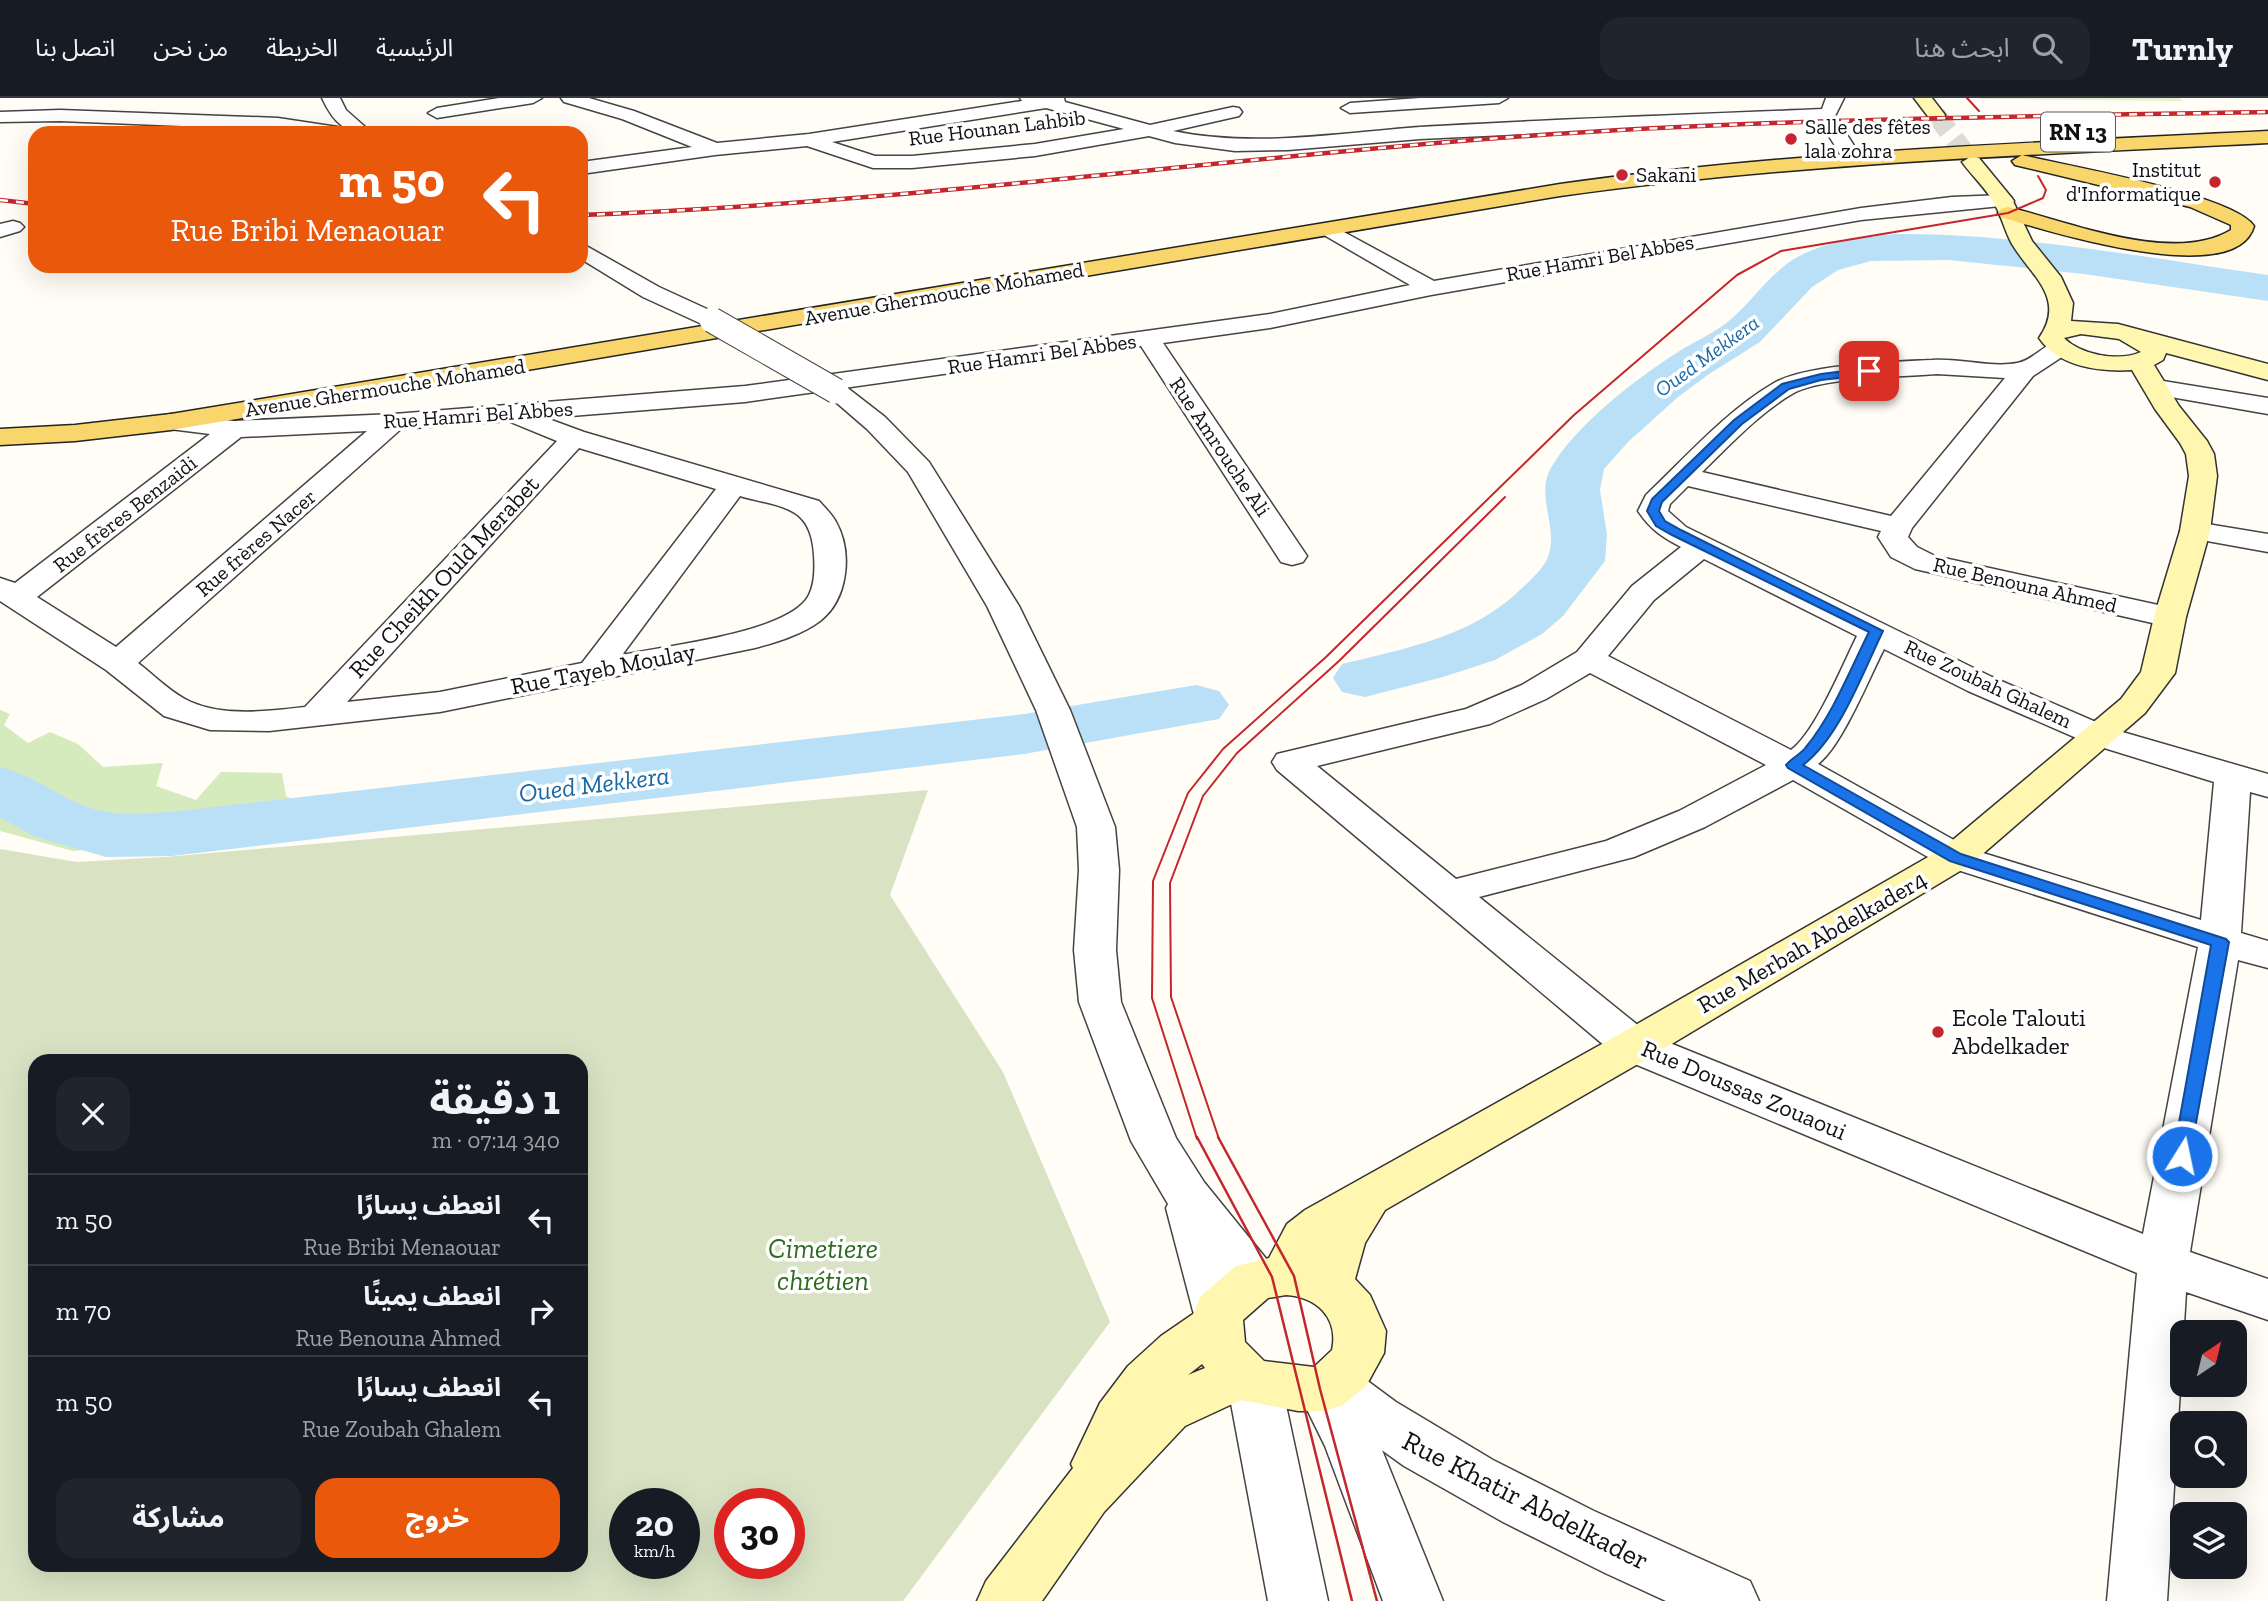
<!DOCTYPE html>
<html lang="ar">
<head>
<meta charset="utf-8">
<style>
	body { margin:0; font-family:"Zilla Slab","Noto Sans Arabic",serif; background:#20242c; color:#f1f3f6; direction:rtl; height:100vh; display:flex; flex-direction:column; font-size:26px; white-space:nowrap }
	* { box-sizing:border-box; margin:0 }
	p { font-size:23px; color:#9ea1a6 }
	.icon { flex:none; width:38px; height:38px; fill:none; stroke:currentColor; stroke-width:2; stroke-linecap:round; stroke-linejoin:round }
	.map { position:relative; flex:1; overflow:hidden; direction:ltr }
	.sheet { position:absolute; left:28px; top:956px; width:560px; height:518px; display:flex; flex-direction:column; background:#171b24; border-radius:21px; box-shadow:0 7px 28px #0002; direction:rtl }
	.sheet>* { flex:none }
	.hud { position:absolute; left:28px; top:28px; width:560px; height:147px; border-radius:21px; box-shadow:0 7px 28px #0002; direction:rtl; background:#ea580c; color:#fff; overflow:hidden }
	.needle { width:46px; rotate:35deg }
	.fabs { position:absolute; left:2170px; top:1222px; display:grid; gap:14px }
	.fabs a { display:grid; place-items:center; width:77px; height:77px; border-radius:14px; background:#171b24; box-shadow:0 7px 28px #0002; font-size:35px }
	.speed { position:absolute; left:609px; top:1390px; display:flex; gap:14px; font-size:35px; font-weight:700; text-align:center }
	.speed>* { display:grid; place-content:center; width:91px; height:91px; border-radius:50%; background:#171b24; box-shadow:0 7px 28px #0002; line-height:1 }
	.speed small { font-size:18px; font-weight:400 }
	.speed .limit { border:10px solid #d22; background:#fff; color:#111 }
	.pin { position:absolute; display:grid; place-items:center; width:60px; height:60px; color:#fff; margin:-30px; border-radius:14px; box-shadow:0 4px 10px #0006 }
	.me { position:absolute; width:77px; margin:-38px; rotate:10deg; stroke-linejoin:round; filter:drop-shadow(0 0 5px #0008) }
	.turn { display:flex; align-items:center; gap:24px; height:147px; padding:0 28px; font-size:32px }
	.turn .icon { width:91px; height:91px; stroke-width:2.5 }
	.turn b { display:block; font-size:49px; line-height:60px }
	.round { display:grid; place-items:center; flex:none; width:74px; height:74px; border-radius:21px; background:#20242c }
	.summary { display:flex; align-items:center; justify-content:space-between; height:119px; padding:0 28px }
	h1 { font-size:42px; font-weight:700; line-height:52px }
	.cta { display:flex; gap:14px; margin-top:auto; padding:14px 28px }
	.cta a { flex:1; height:80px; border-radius:21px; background:#ea580c; color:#fff; font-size:28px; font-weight:700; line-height:80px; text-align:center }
	.cta a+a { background:#20242c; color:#f1f3f6 }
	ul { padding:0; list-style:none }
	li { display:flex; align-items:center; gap:21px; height:91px; padding:0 28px; border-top:2px solid #363941 }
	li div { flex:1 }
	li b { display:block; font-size:26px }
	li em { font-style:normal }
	header { display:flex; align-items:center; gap:42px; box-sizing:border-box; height:98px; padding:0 35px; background:#171b24; border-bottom:2px solid #363941 }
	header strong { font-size:33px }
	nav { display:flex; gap:38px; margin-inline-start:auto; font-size:24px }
	.search { width:490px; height:63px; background:#20242c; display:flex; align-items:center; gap:18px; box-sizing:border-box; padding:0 24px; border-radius:21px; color:#9ea1a6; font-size:26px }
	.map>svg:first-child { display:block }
	.green { fill:#d5ebbd }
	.cemetery { fill:#d9e3c4; fill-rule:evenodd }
	.pitch { fill:#e6f2cf }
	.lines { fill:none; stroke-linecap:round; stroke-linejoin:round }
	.river { fill:#b9e0f7; fill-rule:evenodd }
	.secondary-tunnel { stroke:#dbdad3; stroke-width:20; stroke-dasharray:20 10; stroke-linecap:butt }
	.minor-casing { stroke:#444; stroke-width:3 }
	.tertiary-casing { stroke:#444; stroke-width:3 }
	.secondary-casing { stroke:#333; stroke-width:3 }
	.primary-casing { stroke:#222; stroke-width:3 }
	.minor { fill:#fff; fill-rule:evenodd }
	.tertiary { fill:#fff; fill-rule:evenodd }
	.secondary { fill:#fff6b0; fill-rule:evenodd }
	.primary { fill:#f9d66b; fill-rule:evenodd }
	.tram-far1 { stroke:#c4262e; stroke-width:2 }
	.tram { stroke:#c4262e; stroke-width:2.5 }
	.rail-casing { stroke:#c4262e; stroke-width:4.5 }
	.rail { stroke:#fff; stroke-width:2.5; stroke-dasharray:8; stroke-linecap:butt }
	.tertiary-bridge-casing { stroke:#444; stroke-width:27; stroke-linecap:butt }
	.tertiary-bridge { stroke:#fff; stroke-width:25 }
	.route { fill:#1a73e8; stroke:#114b97; stroke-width:2 }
	.poi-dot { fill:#c4262e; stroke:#fff; stroke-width:2.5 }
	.labels { text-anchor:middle; stroke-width:7; stroke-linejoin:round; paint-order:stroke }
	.far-poi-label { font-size:21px; fill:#111; stroke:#fff; text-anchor:start }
	.far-street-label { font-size:21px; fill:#111; stroke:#fff }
	.far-water-label { font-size:21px; font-style:italic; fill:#1768a6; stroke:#fff }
	.shield { fill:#fff; stroke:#585858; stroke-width:2 }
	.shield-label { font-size:23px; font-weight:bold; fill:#111 }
	.street-label { font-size:24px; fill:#111; stroke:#fff }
	.poi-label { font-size:24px; fill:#111; stroke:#fff; text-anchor:start }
	.water-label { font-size:26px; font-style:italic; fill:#1768a6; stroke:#fff }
	.near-park-label { font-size:28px; font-style:italic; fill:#2f6b1f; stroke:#fff }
	.near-street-label { font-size:28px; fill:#111; stroke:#fff }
</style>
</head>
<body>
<header>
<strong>Turnly</strong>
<div class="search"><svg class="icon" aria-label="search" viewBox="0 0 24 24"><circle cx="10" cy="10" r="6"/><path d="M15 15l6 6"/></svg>ابحث هنا</div>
<nav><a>الرئيسية</a><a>الخريطة</a><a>من نحن</a><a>اتصل بنا</a></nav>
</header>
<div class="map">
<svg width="2268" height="1503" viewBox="0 0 2268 1503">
	<rect width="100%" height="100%" fill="#fffdf5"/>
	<path class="green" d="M0 612 10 616 4 627 28 645 50 634 78 646 103 669 163 665 156 688 196 702 221 674 282 675 286 698 343 726 73 753 0 733Z"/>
	<path class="cemetery" d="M928 692 890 797 1003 974 1110 1224 903 1503H0V751L77 764 165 759ZM35 962H581V1466H35ZM625 1405H684V1465H625ZM730 1405H789V1465H730Z"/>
	<path class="pitch" d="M1980 0H2179L2183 3 1981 1Z"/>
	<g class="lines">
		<path class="river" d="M1897 136C2017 135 2149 160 2268 177V203L2084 176 1948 162 1871 163 1838 172 1812 189 1760 244 1709 276 1678 299 1628 344 1604 371 1600 392 1607 437 1605 463 1563 518 1542 536 1495 562 1443 579 1365 599 1342 594 1333 580 1342 566C1404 551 1474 538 1521 491 1530 483 1544 470 1548 459 1559 430 1535 398 1551 370 1575 328 1634 282 1675 256 1691 245 1709 238 1725 226 1750 207 1767 178 1794 161 1824 143 1863 139 1897 136Z
			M1196 587 1219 593 1229 607 1219 621 1024 656 172 758 106 759 33 738 0 719V669C36 678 53 696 85 708 112 719 143 715 172 714L1024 616Z"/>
		<path class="secondary-tunnel" d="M1936 17 1972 64"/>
		<defs>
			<path id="minor" d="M499 0H542L533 5 437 20 428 15 437 10Z
				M561 0H589L634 13 717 45 809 36 1022 3 1020 0H1064L1065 4 1150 27 1233 9 1239 10 1242 14 1239 18 1173 33C1255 50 1338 35 1420 29 1554 21 1688 17 1822 11L1826 0H1844L1835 18 1862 60 1852 66 1845 64 1819 22 1420 41 1288 52 1235 53 1175 45 1149 38 1035 58 912 70H873L807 48 715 57 581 76V64L692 49 622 21 564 4ZM1046 10 1124 31 1035 46 912 58H875L832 44Z
				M1420 0H1508L1499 5 1350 15 1341 10 1350 5Z
				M60 12 278 20 351 31 353 35 60 23 0 24V14Z
				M2004 97 2011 99 2014 103 2011 107 1861 122 1431 197 1270 230 1163 245 1307 458 1303 464 1292 467 1281 464 1141 248 745 304 546 320 584 334 819 403C825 410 832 416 836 424 853 454 848 502 820 523 801 537 777 544 755 550L440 614 269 633 210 632 164 618 106 572 0 503V480L15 485 210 336 162 330 158 324 162 318 171 316 234 323 394 316 745 288 1270 216 1410 187 1324 137 1320 133 1324 129 1331 127 1434 183 1861 110 1952 99ZM508 323 557 343 305 609C269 613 225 619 191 604 172 596 154 577 138 565L401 331ZM367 333 116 549 37 499 241 339ZM579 350 716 391 582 565 440 594 347 604ZM740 398C781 410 811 406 814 457 815 471 815 491 805 503 777 536 665 548 622 557Z
				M13 123 20 125 24 129 20 133 0 139V126Z
				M2059 243 2068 245 2071 250 2068 255 2033 278 1912 430 1908 439 1917 449 1935 458 2181 512 2186 519 2181 526 2170 529 1915 471 1891 459 1878 439 1881 433 1688 388 1670 406 1668 413 1686 429 1992 579 2112 631 2268 676V699L2250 694 2241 835 2268 843V870L2238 862 2190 1154 2268 1181V1222L2186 1194 2167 1503H2107L2137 1175 1618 959 1277 672 1272 664 1277 656 1466 611 1522 587 1577 554 1632 488 1681 449C1662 439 1650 431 1638 413L1646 397C1686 359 1726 313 1774 285 1807 266 1893 264 1932 262 1959 260 1992 270 2017 265 2032 263 2044 246 2059 243ZM1937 276 2005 280 1891 418 1702 374C1730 347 1758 316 1792 296 1821 279 1902 279 1937 276ZM1704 461 1857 538C1843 566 1815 635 1791 652L1608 558 1654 502ZM1884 551 1968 593 2088 645 2214 684 2201 822 1970 751 1818 666C1842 648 1869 580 1884 551ZM1590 575 1766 667 1679 713 1606 743 1456 781 1317 668 1490 626 1546 601ZM1793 682 1942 767 2198 849 2143 1136 1650 937 1479 799 1634 759 1705 729Z
				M2157 282 2268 300V316L2148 295 2144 290 2148 285Z
				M2195 424 2268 436V454L2185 439 2180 433 2185 427Z
				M1331 1264 1350 1270 1396 1304 1493 1362 1594 1413 1750 1483 1759 1503H1666L1605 1475 1503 1424 1404 1368 1312 1302 1304 1286 1312 1270Z"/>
			<path id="tertiary" d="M322 0H340L346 12 372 35C344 35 334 25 322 0Z
				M581 145 659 189 720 217 724 222 720 227H704L643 199 581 161Z
				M836 285 845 288 885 319 929 364 1019 508 1070 612 1115 729 1119 772 1116 852 1121 904 1176 1040 1204 1084 1272 1168 1279 1182 1272 1196 1254 1202 1240 1197 1245 1213 1237 1228 1219 1234 1201 1228 1193 1213 1166 1110 1168 1106 1131 1043 1079 904 1074 852 1079 772 1077 729 1036 612 987 508 908 374 867 331 823 293 827 288Z
				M1254 1262 1273 1268 1281 1284 1328 1503H1268L1227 1284 1235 1268Z
				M1324 1269 1343 1275 1380 1347 1443 1503H1383L1325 1348 1297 1291 1305 1275Z"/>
			<path id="secondary" d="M1914 0H1932L1945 17 1942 21H1930Z
				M1972 58 1979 60 2011 99 2032 143 2061 179 2073 205 2071 223 2118 226 2268 266V282L2166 255 2163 262 2154 267 2179 308 2207 343 2214 356 2217 378 2210 433 2186 519 2175 575 2145 615 1970 767 1650 959 1385 1112 1365 1145 1355 1181 1370 1197 1386 1233 1384 1255 1366 1288 1343 1307 1324 1313H1298L1241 1302 1185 1328 1104 1414 1042 1503H977L986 1483 1073 1370 1071 1366 1100 1305 1128 1268 1161 1238 1193 1216 1201 1198 1236 1168 1269 1160 1287 1126 1305 1112 1618 937 1942 751 2121 601 2141 574 2154 519 2180 433 2189 378 2186 356 2180 345 2155 311 2132 272C2099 274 2059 269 2039 240 2067 200 2031 178 2012 146 2005 134 2002 119 1995 107 1987 91 1972 78 1962 64ZM2081 236 2119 241 2141 254C2119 264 2081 257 2064 240ZM1286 1197C1317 1199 1339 1220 1332 1252L1314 1269 1264 1263 1245 1244 1243 1222 1268 1200ZM1202 1266 1205 1270 1188 1277Z"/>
			<path id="primary" d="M2268 33V45C2031 57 1795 65 1560 98L171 332 75 343 0 347V331L75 327 171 316 1560 86C1795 53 2031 45 2268 33Z
				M2022 57C2066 68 2232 96 2254 128 2236 193 2044 132 2001 119L1998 115 2001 111 2008 109C2070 124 2173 167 2231 132V127L2190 109 2015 67 2012 63Z"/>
		</defs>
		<use href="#minor" class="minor-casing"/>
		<use href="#tertiary" class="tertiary-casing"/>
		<use href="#secondary" class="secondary-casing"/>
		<use href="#primary" class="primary-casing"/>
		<use href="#minor" class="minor"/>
		<use href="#tertiary" class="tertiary"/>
		<use href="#secondary" class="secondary"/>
		<use href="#primary" class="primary"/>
		<path class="tram-far1" d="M1967 0 1979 13
			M1197 1041 1152 900 1153 783 1188 695 1223 651 1326 559 1574 317 1737 177 1781 153 2008 115 2043 100 2046 92 2038 78
			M1219 1041 1171 899 1170 785 1203 698 1237 655 1339 563 1505 399"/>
		<path class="tram" d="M1197 1039 1272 1179 1352 1503
			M1218 1039 1294 1178 1320 1291 1377 1503"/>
		<defs>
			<path id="rail" d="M0 102 35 106
				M581 117C876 106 1168 67 1461 43 1730 21 1999 19 2268 14"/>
		</defs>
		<use href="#rail" class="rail-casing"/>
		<use href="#rail" class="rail"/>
		<defs>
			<path id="tertiary-bridge" d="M712 222 836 293"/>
		</defs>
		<use href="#tertiary-bridge" class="tertiary-bridge-casing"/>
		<use href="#tertiary-bridge" class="tertiary-bridge"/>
	</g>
	<path class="route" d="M1869 270 1873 271V276L1821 282 1789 291 1742 326 1662 404 1659 413 1665 423 1681 432 1883 533C1863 574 1840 639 1803 667L1961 756 2226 841 2229 844 2189 1063H2176L2173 1058 2211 847 1950 763 1788 670 1786 667C1792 660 1801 656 1806 649 1833 616 1850 572 1869 534L1672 437 1656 428 1647 413 1652 401 1734 322 1782 286 1821 276Z"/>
	<g class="poi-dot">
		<circle cx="1791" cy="41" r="7"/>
		<circle cx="1622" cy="77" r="7"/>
		<circle cx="2215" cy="84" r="7"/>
		<circle cx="1938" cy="934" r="7"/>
	</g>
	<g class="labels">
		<g class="far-poi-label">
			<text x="1805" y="36">Salle des fêtes<tspan x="1805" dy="24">lala zohra</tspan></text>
			<text x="2201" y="79" text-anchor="end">Institut<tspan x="2201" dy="24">d'Informatique</tspan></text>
			<text x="1636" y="84">Sakani</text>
		</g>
		<g class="far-street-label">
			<text transform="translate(997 30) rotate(-7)" y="7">Rue Hounan Lahbib</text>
			<text transform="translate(1600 160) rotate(-10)" y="7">Rue Hamri Bel Abbes</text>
			<text transform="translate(944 196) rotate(-10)" y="7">Avenue Ghermouche Mohamed</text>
			<text transform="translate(1042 256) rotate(-8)" y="7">Rue Hamri Bel Abbes</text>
			<text transform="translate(385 290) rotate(-9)" y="7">Avenue Ghermouche Mohamed</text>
			<text transform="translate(478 317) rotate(-4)" y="7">Rue Hamri Bel Abbes</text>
			<text transform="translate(1220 349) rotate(56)" y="7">Rue Amrouche Ali</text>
			<text transform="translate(125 416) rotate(-38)" y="7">Rue frères Benzaidi</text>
			<text transform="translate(256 445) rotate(-41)" y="7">Rue frères Nacer</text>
			<text transform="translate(2025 487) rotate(13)" y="7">Rue Benouna Ahmed</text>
			<text transform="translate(1988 586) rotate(25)" y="7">Rue Zoubah Ghalem</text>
		</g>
		<g class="far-water-label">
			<text transform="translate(1707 258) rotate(-36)" y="7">Oued Mekkera</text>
		</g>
		<rect class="shield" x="2041" y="14.5" width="74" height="39" rx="5"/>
		<g class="shield-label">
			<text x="2078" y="42">RN 13</text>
		</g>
		<g class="street-label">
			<text transform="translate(444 479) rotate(-47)" y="8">Rue Cheikh Ould Merabet</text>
			<text transform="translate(603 571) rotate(-11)" y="8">Rue Tayeb Moulay</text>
			<text transform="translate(1812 844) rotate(-30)" y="8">Rue Merbah Abdelkader4</text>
			<text transform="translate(1744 992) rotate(23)" y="8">Rue Doussas Zouaoui</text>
		</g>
		<g class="poi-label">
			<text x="1952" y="928">Ecole Talouti<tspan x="1952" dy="28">Abdelkader</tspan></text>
		</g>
		<g class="water-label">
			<text transform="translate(594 686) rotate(-7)" y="9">Oued Mekkera</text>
		</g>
		<g class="near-park-label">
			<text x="823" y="1160">Cimetiere<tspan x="823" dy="32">chrétien</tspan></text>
		</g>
		<g class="near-street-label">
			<text transform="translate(1526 1402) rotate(27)" y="10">Rue Khatir Abdelkader</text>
		</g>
	</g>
</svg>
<div class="fabs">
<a><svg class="needle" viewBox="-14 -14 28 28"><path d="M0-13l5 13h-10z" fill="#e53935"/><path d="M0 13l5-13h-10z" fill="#9ea1a6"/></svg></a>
<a><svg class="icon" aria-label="search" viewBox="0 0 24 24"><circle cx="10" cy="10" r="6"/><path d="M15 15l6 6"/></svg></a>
<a><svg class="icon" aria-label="layers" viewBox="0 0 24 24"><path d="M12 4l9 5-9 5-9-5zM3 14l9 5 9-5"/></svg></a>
</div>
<div class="speed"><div>20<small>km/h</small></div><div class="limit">30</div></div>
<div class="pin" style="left:1869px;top:273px;background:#d93025"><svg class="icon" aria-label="arrive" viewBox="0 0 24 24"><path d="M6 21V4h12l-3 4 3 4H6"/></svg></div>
<svg class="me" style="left:2182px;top:1058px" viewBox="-20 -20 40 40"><circle r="17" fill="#1a73e8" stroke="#fff" stroke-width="3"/><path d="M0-11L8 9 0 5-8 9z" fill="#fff"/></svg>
<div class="hud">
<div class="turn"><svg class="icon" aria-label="left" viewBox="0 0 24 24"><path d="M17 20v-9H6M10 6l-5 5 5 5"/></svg><div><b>50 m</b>Rue Bribi Menaouar</div></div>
</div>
<section class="sheet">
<div class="summary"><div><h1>1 دقيقة</h1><p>340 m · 07:14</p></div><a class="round"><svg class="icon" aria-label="close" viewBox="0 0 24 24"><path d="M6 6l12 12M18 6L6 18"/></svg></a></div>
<ul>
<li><svg class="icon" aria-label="left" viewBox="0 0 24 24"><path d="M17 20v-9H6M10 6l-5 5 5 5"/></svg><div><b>انعطف يسارًا</b><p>Rue Bribi Menaouar</p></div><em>50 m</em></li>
<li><svg class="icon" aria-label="right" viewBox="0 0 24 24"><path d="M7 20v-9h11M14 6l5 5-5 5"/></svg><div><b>انعطف يمينًا</b><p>Rue Benouna Ahmed</p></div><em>70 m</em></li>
<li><svg class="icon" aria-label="left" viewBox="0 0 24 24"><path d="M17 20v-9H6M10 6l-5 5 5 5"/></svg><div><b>انعطف يسارًا</b><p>Rue Zoubah Ghalem</p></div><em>50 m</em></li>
</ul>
<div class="cta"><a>خروج</a><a>مشاركة</a></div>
</section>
</div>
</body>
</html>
